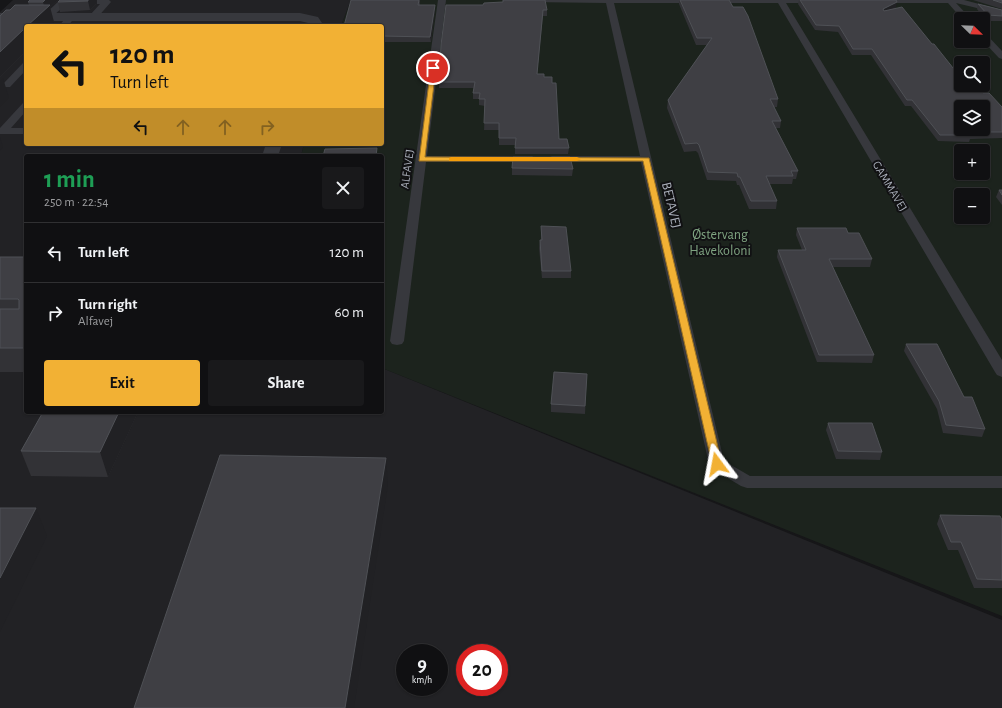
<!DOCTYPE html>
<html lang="en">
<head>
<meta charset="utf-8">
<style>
	body { margin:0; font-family:"Alegreya Sans",sans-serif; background:#19191b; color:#f1f3f6; height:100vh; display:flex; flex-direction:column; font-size:15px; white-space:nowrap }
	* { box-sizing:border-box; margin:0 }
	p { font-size:13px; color:#9c9d9f }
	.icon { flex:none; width:22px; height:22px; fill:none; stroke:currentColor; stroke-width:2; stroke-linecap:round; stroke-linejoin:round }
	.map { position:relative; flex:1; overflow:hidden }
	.details { position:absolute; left:24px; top:154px; width:360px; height:260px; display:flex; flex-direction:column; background:#101012; border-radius:4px; box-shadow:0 1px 3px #0004,0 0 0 1px #303032 }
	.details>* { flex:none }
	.banner { position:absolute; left:24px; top:24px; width:360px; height:122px; border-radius:4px; box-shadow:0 1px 3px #0004,0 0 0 1px #303032; background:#f2b134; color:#111; overflow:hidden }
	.needle { width:26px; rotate:113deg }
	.fabs { position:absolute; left:954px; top:12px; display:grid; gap:8px }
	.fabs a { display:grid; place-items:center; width:36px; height:36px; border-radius:4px; background:#101012; box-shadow:0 1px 3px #0004,0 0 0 1px #303032; font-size:20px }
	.speed { position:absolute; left:396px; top:644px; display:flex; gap:8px; font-size:20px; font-weight:700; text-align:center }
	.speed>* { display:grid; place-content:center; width:52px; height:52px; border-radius:50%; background:#101012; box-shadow:0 1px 3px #0004,0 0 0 1px #303032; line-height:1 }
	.speed small { font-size:10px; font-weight:400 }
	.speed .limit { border:6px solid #d22; background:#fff; color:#111 }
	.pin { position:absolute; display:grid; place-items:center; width:34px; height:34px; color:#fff; margin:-17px; border:2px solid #fff; border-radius:50%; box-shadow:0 1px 4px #0007 }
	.me { position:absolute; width:44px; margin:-22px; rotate:347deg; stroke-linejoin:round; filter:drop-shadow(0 0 3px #0008) }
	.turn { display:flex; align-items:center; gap:14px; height:84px; padding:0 20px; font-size:18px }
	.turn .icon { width:52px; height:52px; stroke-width:2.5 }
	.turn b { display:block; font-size:28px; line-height:34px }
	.lanes { display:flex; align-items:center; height:38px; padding:0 20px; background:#0003; justify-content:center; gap:20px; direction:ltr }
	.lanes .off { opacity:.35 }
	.round { display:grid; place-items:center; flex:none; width:42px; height:42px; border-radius:4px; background:#19191b }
	.summary { display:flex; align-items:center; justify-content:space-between; height:68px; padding:0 20px }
	h1 { font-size:24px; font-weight:700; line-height:30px; color:#1e9e55 }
	.action { display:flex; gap:8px; margin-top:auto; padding:8px 20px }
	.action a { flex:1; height:46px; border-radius:4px; background:#f2b134; color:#111; font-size:16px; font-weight:700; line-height:46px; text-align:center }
	.action a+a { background:#19191b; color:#f1f3f6 }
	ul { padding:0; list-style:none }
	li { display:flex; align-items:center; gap:12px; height:60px; padding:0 20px; border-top:1px solid #303032 }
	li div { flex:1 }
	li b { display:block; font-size:15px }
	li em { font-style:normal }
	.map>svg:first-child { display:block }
	.built { fill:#222225; fill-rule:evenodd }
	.green { fill:#1c231d; fill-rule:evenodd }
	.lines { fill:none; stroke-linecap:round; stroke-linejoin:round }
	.lane { fill:#37383d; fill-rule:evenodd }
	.street { fill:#37383d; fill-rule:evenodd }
	.wall { fill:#323236 }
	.shaded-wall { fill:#212124 }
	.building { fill:#3f3f44; stroke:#4f5156; fill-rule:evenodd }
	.route { fill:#f2b134; stroke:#9d7322 }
	.slow { fill:#f59e0b }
	.labels { text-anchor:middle; stroke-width:4; stroke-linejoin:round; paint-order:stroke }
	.far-street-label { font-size:12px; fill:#a8adb8; stroke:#111113 }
	.street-label { font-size:14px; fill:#a8adb8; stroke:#111113 }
	.park-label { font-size:14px; fill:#7fa381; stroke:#111113 }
</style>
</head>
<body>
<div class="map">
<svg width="1002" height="708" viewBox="0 0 1002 708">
	<rect width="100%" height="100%" fill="#161618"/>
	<path class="built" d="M13 0H351L341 26H26V144H304L301 156H26V412H382V368L1002 620V708H0V12ZM405 653H439V687H405ZM465 653H499V687H465Z"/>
	<path class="green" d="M351 0H1002V616L382 368V156H301L304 144H382V26H341ZM961 19H983V41H961ZM961 63H983V85H961ZM961 107H983V129H961ZM961 151H983V173H961ZM961 195H983V217H961Z"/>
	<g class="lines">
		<path class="lane" d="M60 0H77L79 2 75 4H66L50 19H44V15Z
			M97 0H109L111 2 96 19H90V15L100 4H97Z
			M438 0H446L427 156H532L537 159 532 162H426L404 341 402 344 397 345 392 344 390 341Z
			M525 0H821V3H786L1002 360V377L997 375 995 372 778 3H614L724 461 750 476H1002V488H747L741 486 711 468 709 464 641 162H552L547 159 552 156H640L606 3 529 2Z
			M874 0H964L1002 10V14L956 3 971 19H962L948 3H874Z
			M68 15H71L75 17 68 26H59Z
			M983 33 986 34 1002 51V59L999 58 983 41Z
			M26 62V70L10 87H4L2 85 4 83 23 63Z
			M26 102V111L11 128H26V134H0V128L23 103Z"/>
		<path class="street" d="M0 13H300L318 17 324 26H310L308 23 300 21H0Z
			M266 144H282L278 156H262Z"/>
	</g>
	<path class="wall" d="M58 0 50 7 54 22 26 26V51L0 77V16L10 10 29 5 28 2Z
		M60 0H96V4L90 10 60 12 58 2Z
		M420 0V5L435 10 431 42H382V26Z
		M679 0H729L778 99 777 107H774L781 121 780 128H776L798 171 796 179H793L792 184H769L777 201 776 209H749L739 185H737L736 181 707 180 698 153 696 151 684 152 667 108 668 100 707 45H696L679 4Z
		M799 0H896V7L893 9 970 90 983 93 1002 107V138L970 139 969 142 938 141 911 106H905L871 55H852L838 32 815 30 798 4Z
		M973 0H1002V9Z
		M978 4 1002 10V21H986L977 9Z
		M483 5 547 10V16H543L537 74 544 77 559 139 569 148 568 154H515V145H499V130H484L485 106 479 105V99H473V93L474 88H439V82Z
		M512 168 573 169 572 176 512 175Z
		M999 190H1002V205L996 197Z
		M541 226 571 271V278H542L539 248 540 240H541Z
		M797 228 848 233 872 259 870 267H833L874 355 872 363 817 362 777 257 778 250H802L796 235Z
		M0 257H26V372H0Z
		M906 344 964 397 985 429 982 437 943 433 937 409 904 351Z
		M587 374 585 414 551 412V404Z
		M43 412H138L108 477 31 476 21 451Z
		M828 423 882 452 880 460 836 459 826 430Z
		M940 515 1002 580V588H974L958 550H948L937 524Z"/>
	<path class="shaded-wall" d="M45 0H58L50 7 54 22 51 26H27L45 9 43 2Z
		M88 0H96V4L90 10 88 1Z
		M897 2 896 7 882 15 883 9Z
		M435 5V10L431 42 430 37Z
		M26 27V51L0 77V52Z
		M3 78 9 98 0 107V81Z
		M0 137 3 147 0 151Z
		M119 412H138L108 477 100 452Z
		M386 458 388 485 354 708H345Z
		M36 508 47 536 0 632V578Z"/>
	<path class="building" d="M30 0H45L43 2H28Z
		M60 0H88V1L58 2Z
		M351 0H419L418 5H435L430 37 382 36V26H344Z
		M503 0H545L547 10H543L537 74H544V77H552V83H556L559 139H567L569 148H515L516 138H499V123H484L485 99H479L480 93H473L475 82H439L441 45 446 5H483L484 3 503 2Z
		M680 0H729L733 7H743L748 16 778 99H770L781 121H772L798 171H791L793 176H766L777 201H751L740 177H738L737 173 708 172 699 145 697 143 685 144 668 100 712 38H697Z
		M800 0H896L897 2 883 9 884 11 902 7 932 44H934L961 78V85H966L970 90H980L983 93H989L1002 107V132H969L971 135H940L912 100H907L872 49H853L839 26 816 25ZM961 107H983V129H961Z
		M993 0H1002V3Z
		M978 4 1002 10V16L988 15Z
		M15 5H50L27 26H26V27L0 52V16L6 10H10Z
		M377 148 376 156H323L325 149Z
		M513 157H570L573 169 512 168Z
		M999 190H1002V195Z
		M541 226 566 227 571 271H542L540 240H542Z
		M797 228H846L848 233H859L872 259H829L874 355H819L778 250H806Z
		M0 257H26V348H0V309H19V300L18 299H0Z
		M906 344H937L964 397H972L985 429 946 425 939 401Z
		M554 372 587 374 585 406 551 404Z
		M43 412H119L100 452 21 451Z
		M828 423H872L882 452 838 451Z
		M220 455 386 458 345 708H134Z
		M0 508H36L0 578Z
		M940 515 1000 516 1002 520V580L977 579 961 542H951Z"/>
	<path class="route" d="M431 66 436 68 425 157 649 158 722 464 721 467H713L712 464 643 161H419Z"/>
	<path class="slow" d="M451 157H577L581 159 577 161H449V158Z"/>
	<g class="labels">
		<g class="far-street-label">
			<text transform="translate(407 169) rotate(-82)" y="4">ALFAVEJ</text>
			<text transform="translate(890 186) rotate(59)" y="4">GAMMAVEJ</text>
		</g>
		<g class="street-label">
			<text transform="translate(672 205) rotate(77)" y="5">BETAVEJ</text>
		</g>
		<g class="park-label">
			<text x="720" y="239">Østervang<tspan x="720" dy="16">Havekoloni</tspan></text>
		</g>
	</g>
</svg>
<div class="fabs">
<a><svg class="needle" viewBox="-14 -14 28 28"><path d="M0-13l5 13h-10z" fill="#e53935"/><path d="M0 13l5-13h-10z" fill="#9c9d9f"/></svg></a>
<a><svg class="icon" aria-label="search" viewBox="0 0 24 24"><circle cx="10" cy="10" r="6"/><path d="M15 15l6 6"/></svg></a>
<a><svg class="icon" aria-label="layers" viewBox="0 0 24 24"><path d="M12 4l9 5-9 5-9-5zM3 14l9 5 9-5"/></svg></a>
<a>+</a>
<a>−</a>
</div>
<div class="speed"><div>9<small>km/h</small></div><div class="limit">20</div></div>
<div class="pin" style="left:433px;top:68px;background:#d93025"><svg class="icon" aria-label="arrive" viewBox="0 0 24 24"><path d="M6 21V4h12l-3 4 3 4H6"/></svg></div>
<svg class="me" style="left:717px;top:464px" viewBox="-20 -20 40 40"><path d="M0-17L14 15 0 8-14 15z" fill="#f2b134" stroke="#fff" stroke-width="4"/></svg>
<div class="banner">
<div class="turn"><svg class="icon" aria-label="left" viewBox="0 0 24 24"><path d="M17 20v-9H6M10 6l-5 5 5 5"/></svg><div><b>120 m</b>Turn left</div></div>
<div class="lanes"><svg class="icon" aria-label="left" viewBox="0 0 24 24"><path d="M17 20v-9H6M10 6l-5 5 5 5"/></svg><svg class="icon off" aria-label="ahead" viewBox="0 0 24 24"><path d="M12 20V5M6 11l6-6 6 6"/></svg><svg class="icon off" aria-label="ahead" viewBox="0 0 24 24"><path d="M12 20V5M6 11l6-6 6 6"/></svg><svg class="icon off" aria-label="right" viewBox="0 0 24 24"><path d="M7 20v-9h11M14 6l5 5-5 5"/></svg></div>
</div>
<section class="details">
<div class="summary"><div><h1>1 min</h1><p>250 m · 22:54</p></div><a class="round"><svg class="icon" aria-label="close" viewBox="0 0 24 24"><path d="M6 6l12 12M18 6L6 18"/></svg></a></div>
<ul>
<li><svg class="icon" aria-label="left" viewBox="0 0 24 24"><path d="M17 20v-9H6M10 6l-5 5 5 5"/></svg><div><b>Turn left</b></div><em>120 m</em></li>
<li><svg class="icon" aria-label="right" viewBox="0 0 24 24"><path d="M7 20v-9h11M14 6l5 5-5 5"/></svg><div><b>Turn right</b><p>Alfavej</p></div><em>60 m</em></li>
</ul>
<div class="action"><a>Exit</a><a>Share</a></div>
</section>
</div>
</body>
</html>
